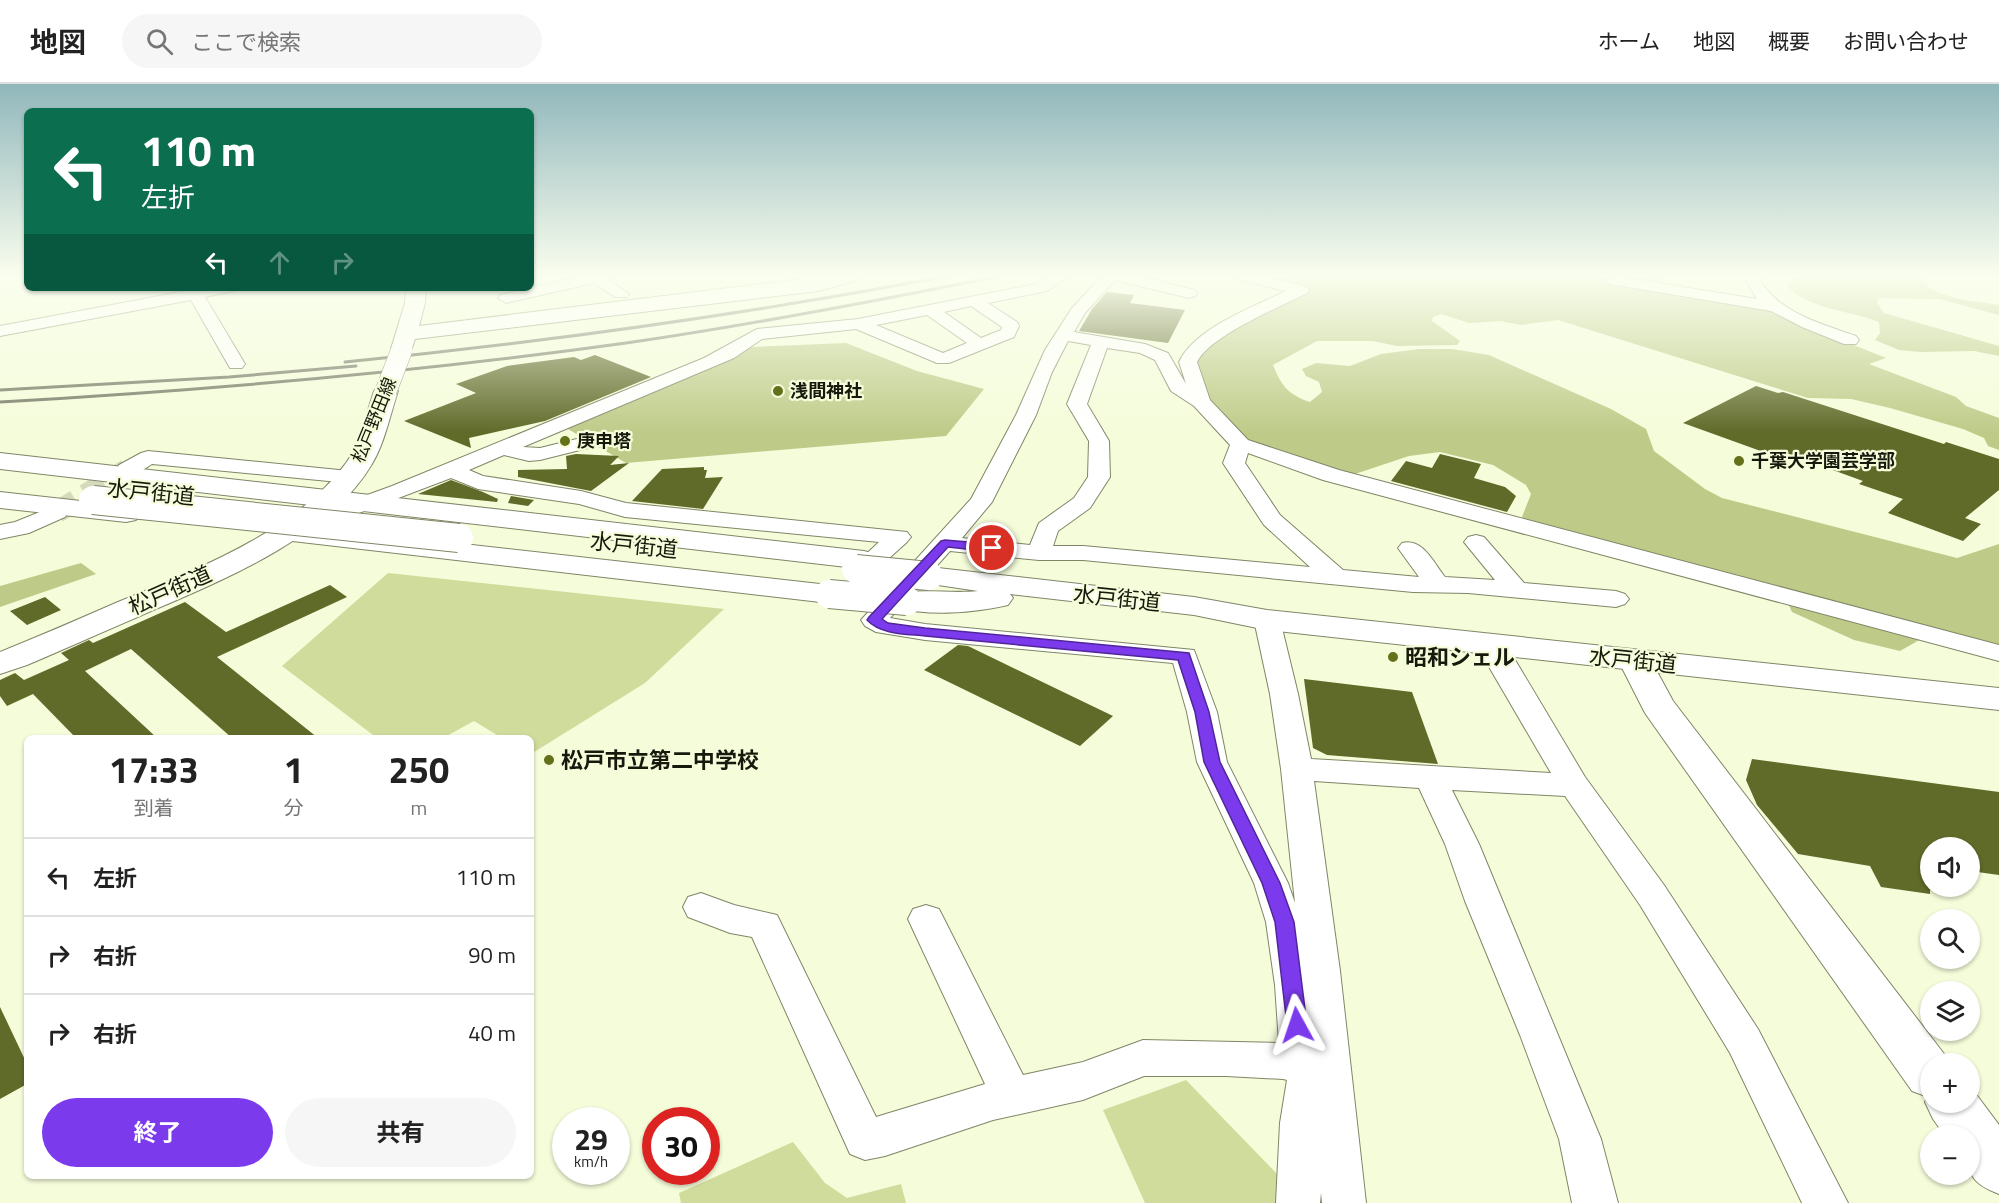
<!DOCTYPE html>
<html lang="ja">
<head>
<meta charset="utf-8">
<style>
	body { margin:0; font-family:"Titillium Web","Noto Sans JP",sans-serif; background:#f6f6f6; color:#222; height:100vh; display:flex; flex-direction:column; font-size:22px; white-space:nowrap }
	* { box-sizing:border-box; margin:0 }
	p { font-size:20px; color:#767676 }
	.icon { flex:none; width:33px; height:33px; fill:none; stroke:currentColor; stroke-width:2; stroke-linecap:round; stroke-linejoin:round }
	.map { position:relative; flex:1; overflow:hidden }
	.side { position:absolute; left:24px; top:651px; width:510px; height:444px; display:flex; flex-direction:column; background:#fff; border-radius:9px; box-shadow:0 2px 4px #0004 }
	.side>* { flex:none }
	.banner { position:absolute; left:24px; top:24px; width:510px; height:183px; border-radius:9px; box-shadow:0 2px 4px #0004; background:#0b6e4f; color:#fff; overflow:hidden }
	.buttons { position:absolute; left:1920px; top:753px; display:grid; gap:12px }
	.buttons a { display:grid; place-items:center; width:60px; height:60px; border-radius:50%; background:#fff; box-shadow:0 2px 4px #0004; font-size:30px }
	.speed { position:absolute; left:552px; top:1023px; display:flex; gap:12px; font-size:30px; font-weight:700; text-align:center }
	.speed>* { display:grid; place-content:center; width:78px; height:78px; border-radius:50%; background:#fff; box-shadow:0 2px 4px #0004; line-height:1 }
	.speed small { font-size:15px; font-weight:400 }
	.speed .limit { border:9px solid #d22; background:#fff; color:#111 }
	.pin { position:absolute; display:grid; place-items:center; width:51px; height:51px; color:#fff; margin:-26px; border:3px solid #fff; border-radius:50%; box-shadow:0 2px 6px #0007 }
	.me { position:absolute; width:66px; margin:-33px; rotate:355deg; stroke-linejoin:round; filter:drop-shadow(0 0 4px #0008) }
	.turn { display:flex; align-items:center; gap:21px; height:126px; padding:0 18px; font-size:27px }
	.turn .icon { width:78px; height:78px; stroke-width:2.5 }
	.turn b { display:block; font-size:42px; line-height:51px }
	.lanes { display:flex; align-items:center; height:57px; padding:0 18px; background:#0003; justify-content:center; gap:30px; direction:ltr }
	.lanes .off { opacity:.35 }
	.eta { display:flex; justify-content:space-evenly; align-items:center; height:102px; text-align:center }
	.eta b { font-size:36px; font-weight:700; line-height:42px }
	.action { display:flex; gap:12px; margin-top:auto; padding:12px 18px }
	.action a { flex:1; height:69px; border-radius:36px; background:#7c3aed; color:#fff; font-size:24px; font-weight:700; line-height:69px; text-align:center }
	.action a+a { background:#f6f6f6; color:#222 }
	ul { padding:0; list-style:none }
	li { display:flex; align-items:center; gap:18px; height:78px; padding:0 18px; border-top:2px solid #e0e0e0 }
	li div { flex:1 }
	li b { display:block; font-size:22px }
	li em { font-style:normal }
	header { display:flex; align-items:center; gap:36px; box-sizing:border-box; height:84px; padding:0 30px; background:#fff; border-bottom:2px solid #e0e0e0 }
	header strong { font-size:28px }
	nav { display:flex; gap:33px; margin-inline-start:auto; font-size:21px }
	.search { width:420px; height:54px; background:#f6f6f6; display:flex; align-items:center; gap:15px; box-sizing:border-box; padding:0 21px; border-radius:33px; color:#767676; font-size:22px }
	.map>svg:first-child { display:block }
	.green { fill:#d0dc9c }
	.forest { fill:#becb88 }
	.building { fill:#606a29 }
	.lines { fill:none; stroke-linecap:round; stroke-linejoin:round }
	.street-tunnel { stroke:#d4dabb; stroke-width:22; stroke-dasharray:22 11; stroke-linecap:butt }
	.street-casing { stroke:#7f8667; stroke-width:2 }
	.secondary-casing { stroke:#7f8667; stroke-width:2 }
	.primary-casing { stroke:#7f8667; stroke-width:2 }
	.highway-casing { stroke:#7f8667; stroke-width:2 }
	.street { fill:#fff; fill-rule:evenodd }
	.secondary { fill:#fff; fill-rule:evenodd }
	.primary { fill:#fff; fill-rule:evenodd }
	.highway { fill:#fff; fill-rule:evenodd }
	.rail { stroke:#757964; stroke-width:3 }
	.primary-bridge-casing { stroke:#7f8667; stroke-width:22; stroke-linecap:butt }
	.highway-bridge-casing { stroke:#7f8667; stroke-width:30; stroke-linecap:butt }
	.primary-bridge { stroke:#fff; stroke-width:21 }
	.highway-bridge { stroke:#fff; stroke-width:28 }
	.route { fill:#7c3aed; stroke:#51269a; stroke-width:1.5 }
	.poi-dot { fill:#65711a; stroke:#f5fcda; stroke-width:2 }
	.labels { text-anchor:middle; stroke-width:4.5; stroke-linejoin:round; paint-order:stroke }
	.far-poi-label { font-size:18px; font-weight:bold; fill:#17190d; stroke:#f5fcda; text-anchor:start }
	.far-street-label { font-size:18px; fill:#17190d; stroke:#f5fcda }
	.street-label { font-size:22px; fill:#17190d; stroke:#f5fcda }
	.poi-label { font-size:22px; font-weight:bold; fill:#17190d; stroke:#f5fcda; text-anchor:start }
</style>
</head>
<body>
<header>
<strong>地図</strong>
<div class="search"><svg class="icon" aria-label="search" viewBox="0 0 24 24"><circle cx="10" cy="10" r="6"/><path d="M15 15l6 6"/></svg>ここで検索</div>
<nav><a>ホーム</a><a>地図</a><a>概要</a><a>お問い合わせ</a></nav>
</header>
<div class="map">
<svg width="1999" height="1119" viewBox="0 0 1999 1119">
	<rect width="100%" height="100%" fill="#f5fcda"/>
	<path class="green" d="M388 489 724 525 645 599 531 670V654H502L474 637 443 654H377L282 582Z
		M1186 996 1280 1093 1277 1119H1145L1103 1026Z
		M793 1058 825 1099 847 1114 901 1100 906 1119H681L679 1109Z"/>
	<path class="forest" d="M1259 192H1656L1664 199 1662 207 1711 218 1774 226 1789 235 1886 274 1869 280 1956 313 1966 322 1999 334V366L1988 362 1984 354 1963 345 1890 324 1851 315 1808 314 1558 236 1521 241 1500 237 1469 239 1441 230 1433 233 1432 237 1460 257 1457 261 1397 262 1373 257H1317L1273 281C1281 301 1288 311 1310 318L1322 308 1319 298 1306 292 1302 285 1316 279 1350 282 1381 270 1419 265H1452L1489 271 1611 325 1646 345 1654 367 1705 405 1722 414 1957 474 1999 460V564L1935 547 1900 567 1854 556 1792 528 1783 509 1532 440 1522 433 1531 410 1526 401 1493 381 1440 368 1409 372 1349 392 1243 356 1198 306 1192 276 1213 247 1289 206Z
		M1798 192H1921C1928 215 1978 217 1999 221V231L1939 215 1879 214 1877 219 1884 229 1999 262V272L1974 267 1920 268 1899 266 1875 256 1880 249 1879 238C1856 228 1800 223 1787 201Z
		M846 259 917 287 984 305 946 352 626 379 568 345 752 263Z
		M81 479 96 490 0 523V502Z"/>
	<path class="building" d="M1107 208 1134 211 1130 219 1185 226 1168 259 1079 247 1092 225Z
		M595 271 651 293 545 337 469 354 471 364 404 337 476 309 456 300 507 282 574 273 581 276Z
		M1756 302 1778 309 1783 308 1944 360 1946 358 1999 375V406L1965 434 1981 440 1963 457 1888 429 1903 415 1859 400 1863 397 1786 369 1780 374 1683 339Z
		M576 370 619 372 610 381 629 379 591 407 518 393V386L567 385 566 372Z
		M1440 370 1481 380 1474 394 1505 403 1516 412 1507 428 1391 397 1406 377 1432 384Z
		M704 383V386H707L705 394 723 393 703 425 632 417 662 385Z
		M451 396 483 408 498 415 497 418 418 410Z
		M511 412 534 416 528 422 508 419Z
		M330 501 347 513 217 573 318 654H232L131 565 85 587 157 654H76L33 610 7 622 0 612V596L15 589 24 596 69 576 61 569 89 556 93 559 185 518 226 548Z
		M45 513 61 526 27 541 10 527Z
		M958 561 968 562 1113 632 1080 662 924 586Z
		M1304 595 1412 608 1438 680 1327 671 1313 664Z
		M1752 675 1999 708V791L1970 787V764H1930V810L1881 803 1870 782 1798 770 1757 721 1746 696Z
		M0 923 27 980V1000L0 1015Z"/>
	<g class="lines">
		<path class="street-tunnel" d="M57 428 127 386"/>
		<defs>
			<path id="street" d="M583 192H613L609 196 629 210 627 213H615L594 199 506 219 498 214 500 211Z
				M790 192H811L826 201 818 206Z
				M1050 192H1069L1047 207 988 219 1017 238 1019 242 1014 253 949 279H937L856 245 762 255 734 274 523 363 540 364 593 351 600 353 603 357 600 361 540 376 529 377 504 371 469 386 483 392 581 407 626 419 907 448 911 453 907 458 866 495 857 497 848 495 845 490 879 458 625 433 579 420 478 405 451 394 317 445 309 447 301 445 297 440 301 435 392 402 704 274 757 245 858 235 1036 200ZM971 222 1002 243 1001 246 981 254 944 228ZM927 231 967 259 943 269 876 241Z
				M1102 192H1138L1195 206 1197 209 1195 212 1189 214 1115 196 1085 229 1074 248 1145 260 1168 269 1186 300 1179 278C1195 244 1253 223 1286 207L1236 195 1234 192H1263L1307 203 1309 206 1307 209C1280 223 1209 252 1197 278L1210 316 1248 356 1339 386 1999 561V577L1323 396 1248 369 1245 379 1280 431 1343 486 1419 493 1398 464 1402 459C1423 454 1433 478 1445 493L1495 496 1464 458 1468 453 1476 451 1484 453 1524 499 1616 507 1625 510 1629 515 1625 520 1616 523 1468 509 1413 508 1083 476H1039L950 467 890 534 925 540 1194 566 1217 628 1227 678 1288 799 1295 819 1281 685 1270 610 1254 536 1258 530 1267 528 1276 530 1280 536 1298 610 1311 675 1551 689 1485 576 1478 560 1482 554 1492 552 1502 554 1585 693 1664 801 1758 945 1848 1119H1802L1730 969 1640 821 1565 712 1452 706 1479 760 1601 1055 1618 1119H1572L1559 1055 1520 951 1465 817 1445 760 1419 704 1314 697 1340 887 1366 1119H1322L1321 1109 1320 1119H1276L1280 1039 1287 996 1283 995 1226 992H1144L1083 1016 993 1036 885 1072 865 1076 850 1070 752 853 730 849 688 833 683 823 688 813 701 809 734 821 777 831 876 1033 985 1000 908 835 913 825 926 821 939 825 1023 991 1083 978 1143 956 1279 959 1275 901 1266 838 1254 799 1197 678 1187 628 1173 579 925 556 876 548 865 542 861 536 971 415 1016 331 1045 266 1072 224ZM1068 257 1091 261 1067 320 1089 357 1088 393 1074 414 1039 439 1030 461 962 454 992 418 1036 331 1052 288ZM1107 264 1140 269 1155 276 1171 307 1194 322 1230 361 1223 379 1264 441 1310 483 1083 462H1053L1058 447 1090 424 1110 393 1109 357 1087 320Z
				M1615 192 1757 215 1743 192H1758C1775 228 1822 240 1856 252L1859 256 1856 260H1844L1802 243 1771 227 1610 200 1607 197Z
				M184 204H235L233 207 205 213 245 280 242 284H230L191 216 0 252V242L186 207Z
				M148 367 349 387 357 388 360 393 357 398 349 399 152 380C141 387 133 394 119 391L116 386 119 381 141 369Z
				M57 421 65 423 68 428 65 433 29 449 0 455V441L15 438Z"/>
			<path id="secondary" d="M1635 566 1647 569 1673 617 1948 975 1950 980H1930V1018H1970V1002L1999 1041V1110C1963 1096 1970 1086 1970 1052H1945L1933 1035 1925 1018 1928 1013 1912 1007 1645 629 1618 576 1623 569Z"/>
			<path id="primary" d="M828 192H860L858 196 818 207 415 255 410 270 402 271 394 270 391 265 405 219 406 204H426L425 219 419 242Z
				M386 300 394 302 398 307C390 331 385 358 372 380 327 456 218 498 140 532 102 548 65 565 27 581L0 590V568C40 552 79 535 118 518 195 486 296 448 346 379 361 359 366 330 374 307L378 302Z"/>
			<path id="highway" d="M0 369 864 467 875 470 879 476 875 482 864 485 0 385Z
				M0 408 126 422 136 424 140 430 136 436 126 438 0 424Z
				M285 440 829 501 840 503 845 510 840 517 829 519 275 455 271 449 275 443Z
				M929 483 1194 513 1267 526 1999 604V626L1267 546 1194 531 1010 510 1013 514 1008 521C973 529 931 532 896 524L891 517 896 510C920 504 952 510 978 507L918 498 914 492 918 486Z"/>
		</defs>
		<use href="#street" class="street-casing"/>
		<use href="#secondary" class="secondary-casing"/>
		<use href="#primary" class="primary-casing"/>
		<use href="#highway" class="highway-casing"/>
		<use href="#street" class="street"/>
		<use href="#secondary" class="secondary"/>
		<use href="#primary" class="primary"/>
		<use href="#highway" class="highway"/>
		<path class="rail" d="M345 278C547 258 748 230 948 192
			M0 306 229 293 356 282
			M0 318C209 306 418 288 626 259 751 241 876 217 1000 192"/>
		<defs>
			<path id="primary-bridge" d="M386 307 402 265"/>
			<path id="highway-bridge" d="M93 416 459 454
				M856 485 929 492
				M829 510 907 517"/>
		</defs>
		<use href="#primary-bridge" class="primary-bridge-casing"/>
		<use href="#highway-bridge" class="highway-bridge-casing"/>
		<use href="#primary-bridge" class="primary-bridge"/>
		<use href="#highway-bridge" class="highway-bridge"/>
	</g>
	<linearGradient id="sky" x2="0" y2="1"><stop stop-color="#91b7bc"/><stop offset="0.55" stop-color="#fafeee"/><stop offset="1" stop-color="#fafeee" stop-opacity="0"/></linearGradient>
	<rect width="1999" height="349" fill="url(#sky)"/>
	<path class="route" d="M945 456 992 460 998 464 992 468 948 463 882 535 888 539 925 544 1189 569 1209 628 1220 678 1280 799 1294 838 1307 941 1304 948 1297 950 1290 948 1287 941 1275 838 1262 799 1204 678 1195 628 1178 576 925 552C907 550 881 551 867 536L869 533 941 457Z"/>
	<g class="poi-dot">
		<circle cx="778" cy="307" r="6"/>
		<circle cx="565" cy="357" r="6"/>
		<circle cx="1739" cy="377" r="6"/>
		<circle cx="1393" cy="573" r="6"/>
		<circle cx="549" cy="676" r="6"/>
	</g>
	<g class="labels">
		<g class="far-poi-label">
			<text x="790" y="313">浅間神社</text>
			<text x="577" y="363">庚申塔</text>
			<text x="1751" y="383">千葉大学園芸学部</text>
		</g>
		<g class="far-street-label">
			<text transform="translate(374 336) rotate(-68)" y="6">松戸野田線</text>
		</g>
		<g class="street-label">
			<text transform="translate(151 408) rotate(6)" y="8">水戸街道</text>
			<text transform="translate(634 461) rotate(6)" y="8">水戸街道</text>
			<text transform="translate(170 506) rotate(-24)" y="8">松戸街道</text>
			<text transform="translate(1117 514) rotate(6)" y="8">水戸街道</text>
			<text transform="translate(1633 576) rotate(6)" y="8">水戸街道</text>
		</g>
		<g class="poi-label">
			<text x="1405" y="581">昭和シェル</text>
			<text x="561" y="684">松戸市立第二中学校</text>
		</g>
	</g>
</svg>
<div class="buttons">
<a><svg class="icon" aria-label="sound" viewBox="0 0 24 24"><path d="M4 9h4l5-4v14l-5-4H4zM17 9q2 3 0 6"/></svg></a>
<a><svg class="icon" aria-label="search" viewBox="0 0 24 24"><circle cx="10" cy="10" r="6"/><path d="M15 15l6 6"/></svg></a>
<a><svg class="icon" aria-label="layers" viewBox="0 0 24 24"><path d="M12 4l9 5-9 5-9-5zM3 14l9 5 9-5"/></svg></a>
<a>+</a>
<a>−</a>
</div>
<div class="speed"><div>29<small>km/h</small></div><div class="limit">30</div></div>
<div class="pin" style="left:992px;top:464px;background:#d93025"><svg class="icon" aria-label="arrive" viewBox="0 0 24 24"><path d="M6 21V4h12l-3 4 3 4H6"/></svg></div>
<svg class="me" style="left:1297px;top:941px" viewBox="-20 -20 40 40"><path d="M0-17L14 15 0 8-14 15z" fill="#7c3aed" stroke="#fff" stroke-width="4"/></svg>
<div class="banner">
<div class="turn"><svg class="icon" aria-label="left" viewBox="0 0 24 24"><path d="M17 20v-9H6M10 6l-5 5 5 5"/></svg><div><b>110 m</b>左折</div></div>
<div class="lanes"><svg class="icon" aria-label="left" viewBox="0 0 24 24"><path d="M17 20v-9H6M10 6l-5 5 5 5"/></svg><svg class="icon off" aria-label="ahead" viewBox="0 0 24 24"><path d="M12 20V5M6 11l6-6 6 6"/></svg><svg class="icon off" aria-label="right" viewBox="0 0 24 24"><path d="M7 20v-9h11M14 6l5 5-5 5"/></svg></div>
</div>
<section class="side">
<div class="eta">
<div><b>17:33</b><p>到着</p></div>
<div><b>1</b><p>分</p></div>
<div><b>250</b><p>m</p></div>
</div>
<ul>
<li><svg class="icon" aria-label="left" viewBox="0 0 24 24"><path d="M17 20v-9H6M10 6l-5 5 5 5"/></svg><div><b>左折</b></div><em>110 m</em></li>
<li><svg class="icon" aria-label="right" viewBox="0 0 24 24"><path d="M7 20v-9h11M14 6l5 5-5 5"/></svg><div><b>右折</b></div><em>90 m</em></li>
<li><svg class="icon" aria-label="right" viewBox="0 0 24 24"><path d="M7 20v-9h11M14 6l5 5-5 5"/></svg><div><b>右折</b></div><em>40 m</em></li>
</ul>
<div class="action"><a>終了</a><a>共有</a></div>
</section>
</div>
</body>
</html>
